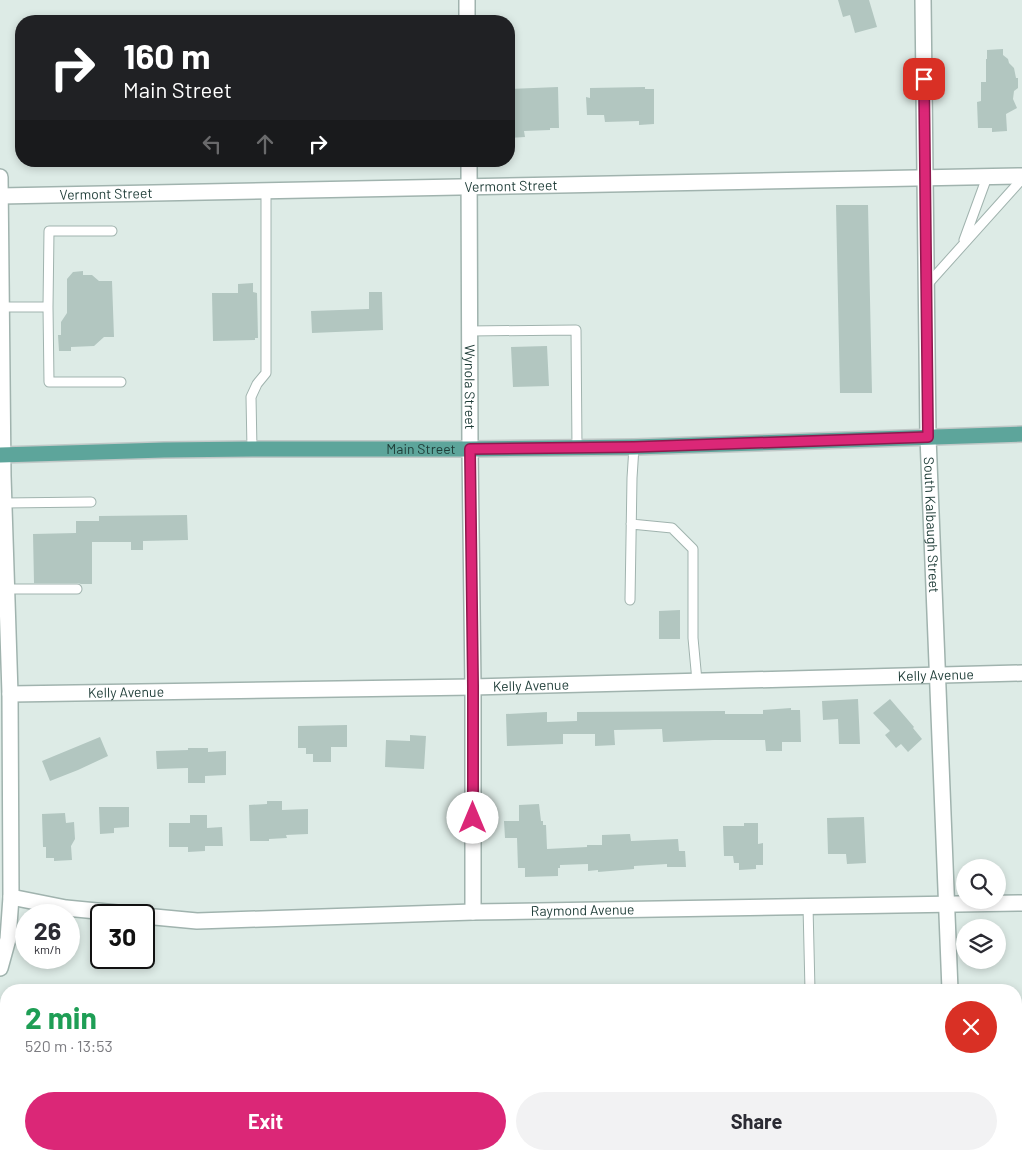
<!DOCTYPE html>
<html lang="en">
<head>
<meta charset="utf-8">
<style>
	body { margin:0; font-family:Barlow,sans-serif; background:#f2f2f3; color:#2b2b33; height:100vh; display:flex; flex-direction:column; font-size:19px; white-space:nowrap }
	* { box-sizing:border-box; margin:0 }
	p { font-size:16px; color:#7c7c81 }
	.icon { flex:none; width:28px; height:28px; fill:none; stroke:currentColor; stroke-width:2; stroke-linecap:round; stroke-linejoin:round }
	.map { position:relative; flex:1; overflow:hidden }
	.side { position:absolute; left:0px; top:984px; width:1022px; height:176px; display:flex; flex-direction:column; background:#fff; border-radius:20px 20px 0 0; box-shadow:0 2px 8px #0003 }
	.side>* { flex:none }
	.banner { position:absolute; left:15px; top:15px; width:500px; height:152px; border-radius:20px; box-shadow:0 2px 8px #0003; background:#202124; color:#fff; overflow:hidden }
	.fabs { position:absolute; left:956px; top:859px; display:grid; gap:10px }
	.fabs a { display:grid; place-items:center; width:50px; height:50px; border-radius:50%; background:#fff; box-shadow:0 2px 8px #0003; font-size:25px }
	.speed { position:absolute; left:15px; top:904px; display:flex; gap:10px; font-size:25px; font-weight:700; text-align:center }
	.speed>* { display:grid; place-content:center; width:65px; height:65px; border-radius:50%; background:#fff; box-shadow:0 2px 8px #0003; line-height:1 }
	.speed small { font-size:12px; font-weight:400 }
	.speed .limit { border:2px solid #111; border-radius:8px; background:#fff; color:#111 }
	.pin { position:absolute; display:grid; place-items:center; width:42px; height:42px; color:#fff; margin:-21px; border-radius:10px; box-shadow:0 2px 8px #0006 }
	.me { position:absolute; width:55px; margin:-28px; rotate:0deg; stroke-linejoin:round; filter:drop-shadow(0 0 4px #0008) }
	.turn { display:flex; align-items:center; gap:18px; height:105px; padding:0 25px; font-size:22px }
	.turn .icon { width:65px; height:65px; stroke-width:2.5 }
	.turn b { display:block; font-size:35px; line-height:42px }
	.lanes { display:flex; align-items:center; height:48px; padding:0 25px; background:#0003; justify-content:center; gap:25px; direction:ltr }
	.lanes .off { opacity:.35 }
	.round { display:grid; place-items:center; flex:none; width:52px; height:52px; border-radius:26px; background:#f2f2f3 }
	.headline { display:flex; align-items:center; justify-content:space-between; height:85px; padding:0 25px }
	h1 { font-size:30px; font-weight:700; line-height:38px; color:#1e9e55 }
	.cta { display:flex; gap:10px; margin-top:auto; padding:10px 25px }
	.cta a { flex:1; height:58px; border-radius:30px; background:#db2777; color:#fff; font-size:20px; font-weight:700; line-height:58px; text-align:center }
	.cta a+a { background:#f2f2f3; color:#2b2b33 }
	.map>svg:first-child { display:block }
	.building { fill:#b2c6c0 }
	.lines { fill:none; stroke-linecap:round; stroke-linejoin:round }
	.lane-casing { stroke:#a0b3ae; stroke-width:11 }
	.street-casing { stroke:#a0b3ae; stroke-width:18 }
	.primary-casing { stroke:#c0c8c7; stroke-width:18 }
	.lane { stroke:#fff; stroke-width:9 }
	.street { stroke:#fff; stroke-width:15 }
	.primary { stroke:#5da59b; stroke-width:15 }
	.route-casing { stroke:#8e194d; stroke-width:12 }
	.route { stroke:#db2777; stroke-width:9 }
	.labels { text-anchor:middle; stroke-width:4; stroke-linejoin:round; paint-order:stroke }
	.street-label { font-size:14px; fill:#1e3c37; stroke:#eef7f4 }
</style>
</head>
<body>
<div class="map">
<svg width="1022" height="1159" viewBox="0 0 1022 1159">
	<rect width="100%" height="100%" fill="#ddebe6"/>
	<path class="building" d="M838 0H869L877 27 855 33 850 15 843 17Z
		M1003 49V55L1008 59 1009 63 1014 68 1016 78H1018V88L1014 91 1013 99 1017 108 1006 114 1007 131 992 132V128H978L977 102 981 101V82H986V59H987V50Z
		M558 87 559 128H550V130L524 131 525 137 509 138V89Z
		M645 87V89H654V124L639 125V121L605 122 604 115H587L586 97 590 98V88Z
		M836 205H868L872 393H840Z
		M83 271V275H92L99 281H112L114 337H104L94 346 71 347V351H59L58 335H61V322L67 313V279L73 272Z
		M253 283V292L257 293 258 338H255V340L213 341 212 293H238V284Z
		M369 292H382L383 330 312 333 311 311 369 309Z
		M547 346 549 386 513 387 511 347Z
		M187 515 188 540 143 541V550H131V542H92V584H81L77 583H34L33 534 76 533V521H99V516Z
		M680 610V639H659V611Z
		M858 699 860 744H839L838 719 823 720 822 701Z
		M890 699 914 727 913 728 922 739 908 752 901 744 896 748 885 735 890 731 873 713Z
		M791 708V710H800L801 742H782V751H766L765 740H714L663 742 662 729 614 730 615 745 595 746V734H563V744L507 746 506 714 547 712V722L577 721V712L725 711V714H763V710Z
		M347 725V747H331V762H313V754H306V748H298V726Z
		M410 735 426 736 424 769 385 767 386 740 410 741Z
		M100 737 108 756 78 770 50 781 42 761Z
		M188 748H208V752L226 751V775L205 776V783H188V768L157 769 156 751 188 750Z
		M267 801H282V810L308 809V834L286 835 287 838 269 839V841H250L249 805 267 804Z
		M539 804 541 821H543V825H546L547 849 587 847V845H602V835L630 834 631 841 678 839 679 851H685L686 867H667V864L634 866V869L598 872V870L588 871V864L560 865V868H558V876L525 877V868H518L517 838H505L504 821H519V805Z
		M99 807H129V827L114 828V833L100 834Z
		M65 813 66 823 74 822 75 839 71 846 72 860 54 861V858H46V847H43L42 814Z
		M190 815H207V828L222 827 223 846H205V851L188 852V847H169V823H190Z
		M864 817 866 863 847 864 846 854H828L827 818Z
		M744 823H758V844L763 843V865H756V869L739 870V863H734L733 856H724L723 826H744Z"/>
	<g class="lines">
		<defs>
			<path id="lane" d="M964 240 987 177
				M926 286 1022 179
				M1 307H48L49 231H112
				M48 307 49 382H121
				M469 331 576 330 577 448
				M252 449 251 397 257 384 266 373V191
				M4 503 91 502
				M631 524 672 528 693 549V638L697 681
				M7 589H77
				M630 600 632 478 634 447
				M808 906 810 990
				M0 1147 6 1152
				M814 1154V1159"/>
			<g id="street">
				<path d="M467 0V21"/>
				<path id="s1" d="M923 0 928 437 950 990"/>
				<path id="s2" d="M469 161 470 449 473 687V912"/>
				<path d="M0 177 3 476 10 694 11 897 8 939 0 968"/>
				<path id="s3" d="M0 196 1022 176"/>
				<path id="s4" d="M10 694 473 687 1022 673"/>
				<path d="M11 897 66 908 138 915"/>
				<path id="s5" d="M144 916 197 921 473 912 1022 903"/>
				<path d="M954 1154V1159"/>
			</g>
			<g id="primary">
				<path id="s6" d="M0 455 164 450 252 449H470L634 447 1022 434"/>
			</g>
		</defs>
		<use href="#lane" class="lane-casing"/>
		<use href="#street" class="street-casing"/>
		<use href="#primary" class="primary-casing"/>
		<use href="#lane" class="lane"/>
		<use href="#street" class="street"/>
		<use href="#primary" class="primary"/>
	</g>
	<g class="lines">
		<defs>
			<path id="route" d="M473 818V686L470 449 634 447 928 437 924 79"/>
		</defs>
		<use href="#route" class="route-casing"/>
		<use href="#route" class="route"/>
	</g>
	<g class="labels">
		<g class="street-label">
			<text dy="5" stroke="none"><textPath href="#s3" startOffset="511">Vermont Street</textPath></text>
			<text dy="5" stroke="none"><textPath href="#s3" startOffset="106">Vermont Street</textPath></text>
			<text dy="5" stroke="none"><textPath href="#s2" startOffset="226">Wynola Street</textPath></text>
			<text dy="5" stroke="none"><textPath href="#s6" startOffset="421">Main Street</textPath></text>
			<text dy="5" stroke="none"><textPath href="#s1" startOffset="525">South Kalbaugh Street</textPath></text>
			<text dy="5" stroke="none"><textPath href="#s4" startOffset="926">Kelly Avenue</textPath></text>
			<text dy="5" stroke="none"><textPath href="#s4" startOffset="521">Kelly Avenue</textPath></text>
			<text dy="5" stroke="none"><textPath href="#s4" startOffset="116">Kelly Avenue</textPath></text>
			<text dy="5" stroke="none"><textPath href="#s5" startOffset="439">Raymond Avenue</textPath></text>
		</g>
	</g>
</svg>
<div class="fabs">
<a><svg class="icon" aria-label="search" viewBox="0 0 24 24"><circle cx="10" cy="10" r="6"/><path d="M15 15l6 6"/></svg></a>
<a><svg class="icon" aria-label="layers" viewBox="0 0 24 24"><path d="M12 4l9 5-9 5-9-5zM3 14l9 5 9-5"/></svg></a>
</div>
<div class="speed"><div>26<small>km/h</small></div><div class="limit">30</div></div>
<div class="pin" style="left:924px;top:79px;background:#d93025"><svg class="icon" aria-label="arrive" viewBox="0 0 24 24"><path d="M6 21V4h12l-3 4 3 4H6"/></svg></div>
<svg class="me" style="left:473px;top:818px" viewBox="-20 -20 40 40"><circle r="19" fill="#fff"/><path d="M0-13L10 11 0 6-10 11z" fill="#db2777"/></svg>
<div class="banner">
<div class="turn"><svg class="icon" aria-label="right" viewBox="0 0 24 24"><path d="M7 20v-9h11M14 6l5 5-5 5"/></svg><div><b>160 m</b>Main Street</div></div>
<div class="lanes"><svg class="icon off" aria-label="left" viewBox="0 0 24 24"><path d="M17 20v-9H6M10 6l-5 5 5 5"/></svg><svg class="icon off" aria-label="ahead" viewBox="0 0 24 24"><path d="M12 20V5M6 11l6-6 6 6"/></svg><svg class="icon" aria-label="right" viewBox="0 0 24 24"><path d="M7 20v-9h11M14 6l5 5-5 5"/></svg></div>
</div>
<section class="side">
<div class="headline"><div><h1>2 min</h1><p>520 m · 13:53</p></div><a class="round" style="background:#d93025;color:#fff"><svg class="icon" aria-label="close" viewBox="0 0 24 24"><path d="M6 6l12 12M18 6L6 18"/></svg></a></div>
<div class="cta"><a>Exit</a><a>Share</a></div>
</section>
</div>
</body>
</html>
